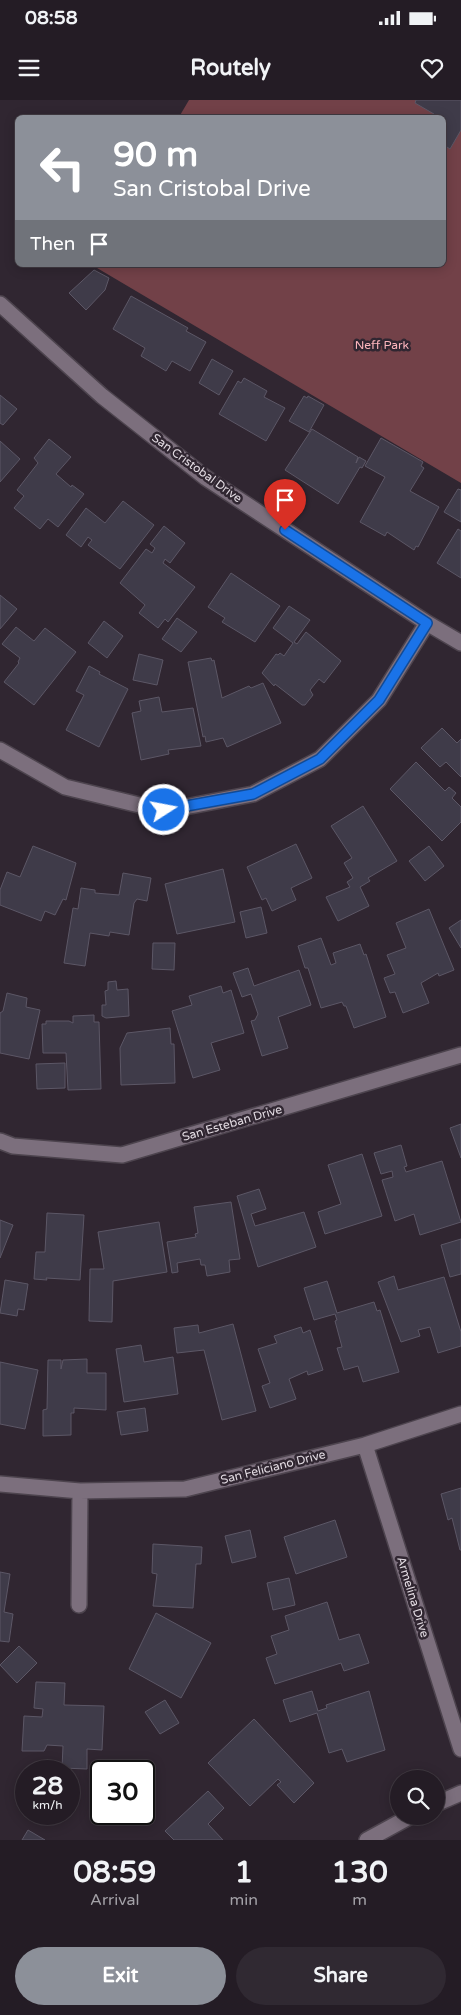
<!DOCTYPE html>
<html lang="en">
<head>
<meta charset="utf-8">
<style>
	body { margin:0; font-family:"Varela Round",sans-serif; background:#302932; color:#f1f3f6; height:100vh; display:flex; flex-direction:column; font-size:19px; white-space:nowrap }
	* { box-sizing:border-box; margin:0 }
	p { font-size:16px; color:#a3a1a7 }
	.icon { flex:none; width:28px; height:28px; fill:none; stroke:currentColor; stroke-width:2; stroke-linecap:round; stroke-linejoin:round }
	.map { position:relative; height:1740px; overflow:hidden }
	.panel { display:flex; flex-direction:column; background:#241c25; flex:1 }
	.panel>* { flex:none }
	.banner { position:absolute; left:15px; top:15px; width:431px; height:152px; border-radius:8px; box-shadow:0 2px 12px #0003,0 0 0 1px #413a42; background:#8c9099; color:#fff; overflow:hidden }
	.fabs { position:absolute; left:390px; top:1670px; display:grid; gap:10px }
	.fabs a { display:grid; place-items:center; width:55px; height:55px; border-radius:50%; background:#241c25; box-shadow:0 2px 12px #0003,0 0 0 1px #413a42; font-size:25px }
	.speed { position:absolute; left:15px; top:1660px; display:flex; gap:10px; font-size:25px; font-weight:700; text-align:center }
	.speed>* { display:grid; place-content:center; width:65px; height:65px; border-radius:50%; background:#241c25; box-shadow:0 2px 12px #0003,0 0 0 1px #413a42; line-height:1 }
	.speed small { font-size:12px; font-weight:400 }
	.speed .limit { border:2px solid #111; border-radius:8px; background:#fff; color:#111 }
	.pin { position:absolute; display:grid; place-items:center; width:42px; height:42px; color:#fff; margin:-51px -21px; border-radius:50% 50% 50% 0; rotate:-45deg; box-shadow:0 0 5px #0007 }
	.pin .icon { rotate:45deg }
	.me { position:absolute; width:55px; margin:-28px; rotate:79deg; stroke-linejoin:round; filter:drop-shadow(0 0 4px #0008) }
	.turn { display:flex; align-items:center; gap:18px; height:105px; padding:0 15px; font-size:22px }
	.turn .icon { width:65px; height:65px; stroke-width:2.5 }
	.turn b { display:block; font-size:35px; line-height:42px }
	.then { display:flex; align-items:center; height:48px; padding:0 15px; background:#0003; gap:10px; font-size:19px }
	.eta { display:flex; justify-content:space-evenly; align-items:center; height:85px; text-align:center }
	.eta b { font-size:30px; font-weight:700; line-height:35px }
	.button { display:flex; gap:10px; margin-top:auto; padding:10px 15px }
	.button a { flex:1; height:58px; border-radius:30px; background:#8c9099; color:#fff; font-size:20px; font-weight:700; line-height:58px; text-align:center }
	.button a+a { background:#302932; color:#f1f3f6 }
	.status { display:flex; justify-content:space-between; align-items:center; height:35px; padding:0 25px; background:#241c25; direction:ltr }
	.status svg { height:14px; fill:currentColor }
	header { display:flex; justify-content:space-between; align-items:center; height:65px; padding:0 15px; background:#241c25; font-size:22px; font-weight:700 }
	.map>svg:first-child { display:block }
	.green { fill:#724148 }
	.building { fill:#3f3b49; stroke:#5c5766 }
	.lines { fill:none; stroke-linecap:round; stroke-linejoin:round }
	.minor-casing { stroke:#4d444e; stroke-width:18 }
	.minor { stroke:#7c6f7d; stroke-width:15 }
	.route-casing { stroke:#114b97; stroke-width:12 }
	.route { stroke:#1a73e8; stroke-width:9 }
	.labels { text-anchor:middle; stroke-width:5; stroke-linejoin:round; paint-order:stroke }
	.park-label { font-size:12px; fill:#fdb5bd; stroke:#302631 }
	.street-label { font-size:12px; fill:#e4dde4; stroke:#302631 }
</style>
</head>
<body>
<div class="status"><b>08:58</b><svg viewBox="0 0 49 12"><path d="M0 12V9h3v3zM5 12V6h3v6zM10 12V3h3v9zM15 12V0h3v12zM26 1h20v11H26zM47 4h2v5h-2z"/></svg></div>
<header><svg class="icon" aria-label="menu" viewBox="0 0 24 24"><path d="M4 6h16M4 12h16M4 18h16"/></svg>Routely<svg class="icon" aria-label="heart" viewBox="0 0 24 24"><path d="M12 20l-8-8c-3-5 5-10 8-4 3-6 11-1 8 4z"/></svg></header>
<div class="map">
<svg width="461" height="1740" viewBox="0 0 461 1740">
	<rect width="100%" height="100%" fill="#302631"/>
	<path class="green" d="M189 0H461V383L92 165H444V18L179 17Z"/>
	<path class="building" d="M416 0H461V30L450 49 444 45V18H431L434 14 415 3Z
		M94 170 109 178 105 190 86 210 69 193Z
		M131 196 188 228 186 231 206 242 190 271 172 261 166 271 141 256 145 248 113 229Z
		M212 259 233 271 219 295 199 283Z
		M244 278 267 291 264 297 285 308 266 341 219 314 238 281 241 283Z
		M0 295 17 309 3 325 0 323Z
		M304 296 307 298 308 296 324 305 309 332 289 321Z
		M312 329 358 357 356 363 359 357 366 361 362 368 360 367 338 404 285 370Z
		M381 338 423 362 421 366 424 368 410 391 439 407 418 447 416 446 414 450 387 432 385 436 360 422 385 377 365 366Z
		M49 339 71 357 56 374 71 387 72 385 84 394 58 427 48 419 40 429 14 408 24 396 17 390 38 363 34 358Z
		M0 341 20 359 0 382Z
		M458 389 461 390V422L444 412Z
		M123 401 154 425 120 469 88 445 92 440 88 437 81 447 66 435 86 408 105 423Z
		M164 426 185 443 170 463 165 459 163 463 195 487 168 522 165 519 158 528 139 513 145 505 120 483 146 449 152 453 155 448 150 444Z
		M458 429 461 431V478L437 463Z
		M231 473 280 506 255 542 222 522 225 518 208 507Z
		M0 495 17 509 0 529Z
		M289 506 310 520 294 542 297 544 306 532 341 561 324 583 319 579 310 590 313 595 305 605H302L275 584 274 586 262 573 276 554 278 555 280 553 284 556 293 543 273 528Z
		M177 518 197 532 181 552 162 539Z
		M104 521 123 536 107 558 88 543Z
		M16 527 34 541 45 528 76 552 34 605 4 582 19 563 18 562 20 558 2 544Z
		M139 554 163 560 157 585 133 580Z
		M211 558 212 561 214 560 222 598 249 586 251 588 263 583 281 623 227 647 223 638 206 642 205 636 203 637 188 562Z
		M89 566 100 572 99 574 128 589 99 647 66 630 84 595 76 591Z
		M159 597 162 612 193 608 201 646 168 650 169 654 141 660 132 613 141 611 139 601Z
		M442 628 457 643 461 639V677L446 662 440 667 421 648Z
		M416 662 445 691 449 687 456 693 452 698 461 707V722L442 741 390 689Z
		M363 706 397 761 368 778 370 781 360 787 369 806 338 821 326 797 350 787 347 782 353 778 344 763 352 758 331 726Z
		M296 744 312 778 291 788 296 800 272 811 266 798 262 800 247 767Z
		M33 746 76 763 66 800 63 799 55 815 45 811 41 821 0 805V790L7 772 20 777Z
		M429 746 444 766 425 781 409 761Z
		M223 769 235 822 177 834 165 784Z
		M123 773 151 778 147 801 137 799 134 803 129 835 110 832 109 836 90 833 85 866 64 863 73 808 78 809 81 788 95 790V793L119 795Z
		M261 807 267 833 246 838 240 812Z
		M429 809 454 870 439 876 438 873 421 883 429 903 403 913 395 892 390 893 384 878 395 874 387 855 406 848 396 823Z
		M461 820V848L449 828Z
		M321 838 331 865 336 863 333 853 360 844 364 855 366 854 386 917 354 928 346 906H344L342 902 321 908 308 868H305L298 846Z
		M153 843H175L174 870 152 869Z
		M248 868 254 886 299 870 311 905 278 917 288 948 262 956 251 921 255 920 258 914 251 894 242 897 233 873Z
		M116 881 117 890 128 889 129 916 106 918 102 916V905H106L105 891 108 890V882Z
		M221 886 223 893 231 890 244 933 211 943 220 970 193 978 172 911 192 905 189 896Z
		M7 893 27 898 26 907 40 910 29 959 0 953V913L3 911Z
		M94 915V922H99L101 989 68 990 66 953H43L42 924H46V921H69L73 923V916Z
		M170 928 171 944H174L175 983 121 985 120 948 127 933Z
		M65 963V988L37 989 36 964Z
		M461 1024V1058L450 1028Z
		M401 1045 407 1066 404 1067 406 1072 442 1061 461 1122 420 1135 414 1114 395 1121 382 1080 393 1077 392 1071 381 1074 374 1053Z
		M362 1054 382 1116 325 1134 318 1112 341 1104 328 1065Z
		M259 1089 266 1109 251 1114 255 1126 304 1112 316 1147 258 1167 237 1096Z
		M231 1102 240 1159 229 1160 230 1172 207 1176 205 1165H201L200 1159 177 1163 178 1172 172 1173 167 1142 196 1137 195 1134 198 1133 194 1107Z
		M47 1113 84 1115 80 1180 46 1178 47 1180 34 1179 36 1152H45Z
		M0 1120 13 1125 0 1158Z
		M159 1122 167 1172 113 1181 112 1222 89 1221 90 1169H104L98 1132Z
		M461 1139V1174L450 1177 441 1145Z
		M394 1176 398 1190 444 1177 461 1232V1246L438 1253 430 1227 418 1230 420 1236 401 1242 378 1182Z
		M5 1180 28 1184 24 1210 18 1209 17 1216 0 1213Z
		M327 1181 337 1213 374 1202 377 1211 380 1210 399 1272 363 1282 358 1266 344 1270 337 1248 342 1247 335 1221 337 1220 335 1214 314 1220 304 1188Z
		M233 1224 256 1311 222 1320 204 1250 177 1253 174 1228 198 1225 199 1233Z
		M301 1227 303 1233 310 1230 323 1270 308 1275 307 1271 289 1279 296 1299 270 1308 262 1286 270 1283 258 1249 277 1243 274 1236Z
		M141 1245 144 1262 173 1257 178 1294 124 1302 116 1249Z
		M87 1259V1273H106V1310L74 1308V1313H71V1335L43 1336V1310L47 1309 48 1260H61V1269L63 1260Z
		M0 1262 38 1270 25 1329 0 1324Z
		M145 1308 148 1331 121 1335 117 1312Z
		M461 1388V1450H460L452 1418 448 1420 441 1394Z
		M335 1420 347 1457 296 1474 284 1437Z
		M250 1430 256 1457 232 1463 225 1436Z
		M153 1444 202 1447 201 1464H196L193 1508 153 1506 157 1474 152 1473Z
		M0 1472 10 1474 4 1512 13 1514 9 1542 0 1541Z
		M289 1478 295 1505 273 1510 267 1483Z
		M327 1502 339 1540 359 1534 369 1563 344 1571 341 1563 275 1584 266 1558 277 1554 271 1536 289 1530 285 1516Z
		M156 1513 211 1543 181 1598 129 1569Z
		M19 1546 37 1563 17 1583 0 1565Z
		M36 1582 65 1583 64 1605 104 1606 102 1650 87 1649V1669L62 1668 63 1646 47 1645 44 1651H22L24 1616 42 1617 43 1609 34 1608Z
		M312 1591 318 1611 327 1608 326 1605 369 1591 385 1650 347 1662 342 1649 329 1653 317 1613 290 1622 283 1600Z
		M165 1600 179 1623 160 1634 145 1612Z
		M254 1619 314 1683 294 1703 277 1685 281 1682 278 1679 250 1706 208 1663Z
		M208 1691 224 1708 208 1724 223 1740H174L165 1731Z
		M28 1730 45 1740H22Z"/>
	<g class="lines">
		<defs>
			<path id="minor" d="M0 204 102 296 206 378 427 523 461 543
				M0 650 65 687 164 711 253 694 320 659 379 600 427 523
				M0 1041 13 1046 122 1055 461 955
				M365 1345 461 1649
				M0 1384 80 1391 185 1389 365 1345 461 1314
				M79 1505 80 1391
				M436 1704 461 1693
				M367 1740 411 1716"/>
		</defs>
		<use href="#minor" class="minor-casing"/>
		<use href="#minor" class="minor"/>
	</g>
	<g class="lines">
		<defs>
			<path id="route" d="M164 710 253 694 320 659 379 600 427 523 285 430"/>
		</defs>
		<use href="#route" class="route-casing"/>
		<use href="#route" class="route"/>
	</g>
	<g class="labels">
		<g class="park-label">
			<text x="382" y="249">Neff Park</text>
		</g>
		<g class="street-label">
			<text transform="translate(197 368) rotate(36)" y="4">San Cristobal Drive</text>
			<text transform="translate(232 1023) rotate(-16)" y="4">San Esteban Drive</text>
			<text transform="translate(273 1367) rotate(-14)" y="4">San Feliciano Drive</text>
			<text transform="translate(413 1497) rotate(73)" y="4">Armelina Drive</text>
		</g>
	</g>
</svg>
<div class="fabs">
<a><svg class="icon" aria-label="search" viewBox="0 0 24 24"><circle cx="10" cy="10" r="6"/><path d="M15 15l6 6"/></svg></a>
</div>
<div class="speed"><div>28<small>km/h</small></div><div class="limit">30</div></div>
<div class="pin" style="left:285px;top:430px;background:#d93025"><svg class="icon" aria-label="arrive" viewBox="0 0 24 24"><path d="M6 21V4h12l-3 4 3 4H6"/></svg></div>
<svg class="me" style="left:164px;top:710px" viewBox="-20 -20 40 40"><circle r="17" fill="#1a73e8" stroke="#fff" stroke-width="3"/><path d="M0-11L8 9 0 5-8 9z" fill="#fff"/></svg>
<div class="banner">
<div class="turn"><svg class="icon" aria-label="left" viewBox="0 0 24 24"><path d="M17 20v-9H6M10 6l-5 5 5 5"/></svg><div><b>90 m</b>San Cristobal Drive</div></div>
<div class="then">Then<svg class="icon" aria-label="arrive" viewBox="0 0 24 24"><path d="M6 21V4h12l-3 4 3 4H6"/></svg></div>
</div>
</div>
<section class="panel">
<div class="eta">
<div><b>08:59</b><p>Arrival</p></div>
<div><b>1</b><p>min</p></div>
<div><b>130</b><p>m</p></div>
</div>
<div class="button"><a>Exit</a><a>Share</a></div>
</section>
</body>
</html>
